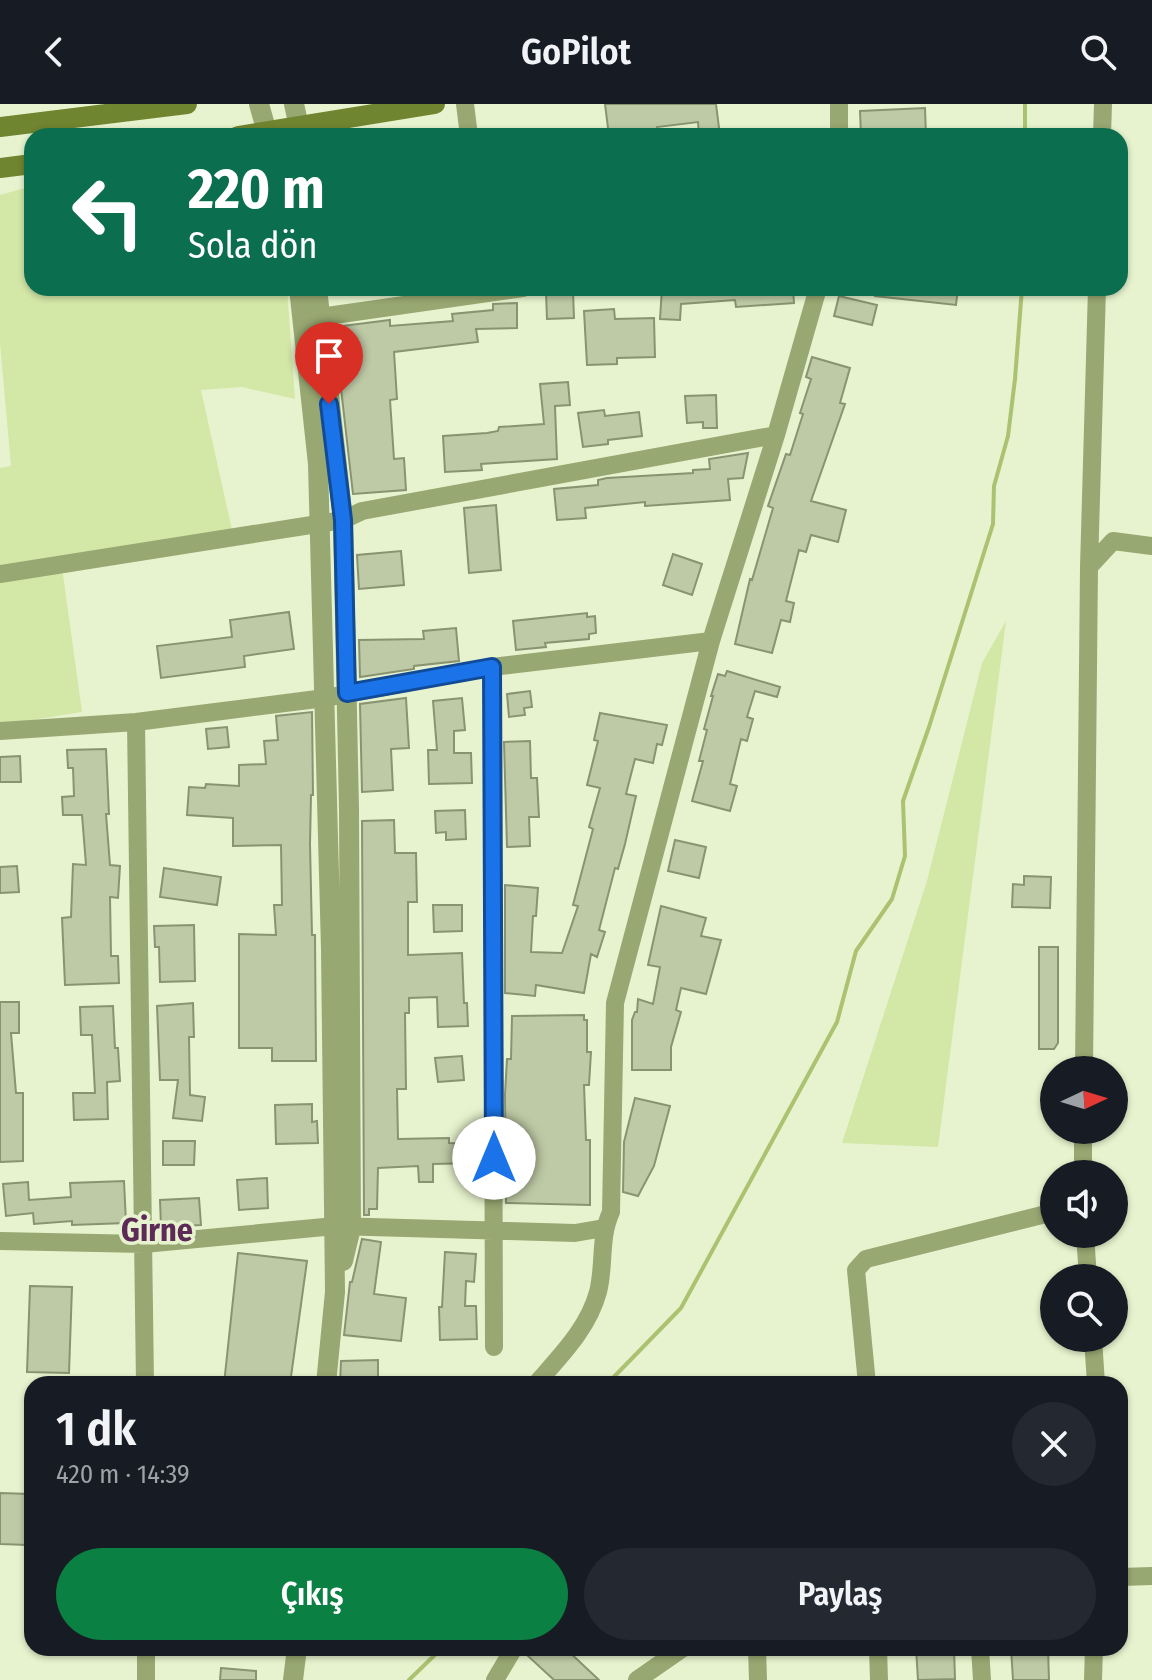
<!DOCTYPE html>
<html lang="tr">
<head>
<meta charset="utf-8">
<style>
	body { margin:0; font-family:"Fira Sans Condensed",sans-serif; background:#242831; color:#f1f3f6; height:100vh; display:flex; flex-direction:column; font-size:30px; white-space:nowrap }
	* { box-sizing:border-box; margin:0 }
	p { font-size:26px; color:#9ea1a6 }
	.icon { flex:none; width:44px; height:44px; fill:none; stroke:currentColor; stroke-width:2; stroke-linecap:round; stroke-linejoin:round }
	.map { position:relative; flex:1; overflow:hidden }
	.sheet { position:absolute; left:24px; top:1272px; width:1104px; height:280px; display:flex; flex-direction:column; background:#171b24; border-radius:24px; box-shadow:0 2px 6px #0004 }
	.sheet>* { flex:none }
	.top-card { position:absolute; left:24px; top:24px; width:1104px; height:168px; border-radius:24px; box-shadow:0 2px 6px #0004; background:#0b6e4f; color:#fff; overflow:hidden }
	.needle { width:52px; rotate:86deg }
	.tools { position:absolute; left:1040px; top:952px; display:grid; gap:16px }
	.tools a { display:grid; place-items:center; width:88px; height:88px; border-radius:50%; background:#171b24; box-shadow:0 2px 6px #0004; font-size:40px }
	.pin { position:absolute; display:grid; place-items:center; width:68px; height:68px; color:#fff; margin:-82px -34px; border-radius:50% 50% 50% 0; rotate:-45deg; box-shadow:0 0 8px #0007 }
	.pin .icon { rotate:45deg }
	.me { position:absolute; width:88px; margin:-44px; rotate:0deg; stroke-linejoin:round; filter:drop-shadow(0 0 6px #0008) }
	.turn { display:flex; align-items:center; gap:28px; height:168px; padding:0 32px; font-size:36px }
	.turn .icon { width:104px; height:104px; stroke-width:2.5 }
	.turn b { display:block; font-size:56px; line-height:68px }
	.round { display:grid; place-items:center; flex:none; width:84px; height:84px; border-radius:42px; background:#242831 }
	.head { display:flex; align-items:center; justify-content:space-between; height:136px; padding:0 32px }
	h1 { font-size:48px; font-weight:600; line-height:60px }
	.action { display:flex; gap:16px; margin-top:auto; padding:16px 32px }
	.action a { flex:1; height:92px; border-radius:48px; background:#0b8043; color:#fff; font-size:32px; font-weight:600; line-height:92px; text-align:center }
	.action a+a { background:#242831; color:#f1f3f6 }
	header { display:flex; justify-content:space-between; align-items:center; height:104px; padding:0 32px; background:#171b24; font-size:36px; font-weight:600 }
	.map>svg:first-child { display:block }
	.green { fill:#d3e7a7 }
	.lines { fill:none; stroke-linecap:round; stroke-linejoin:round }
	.stream { stroke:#abc271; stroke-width:4 }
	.building { fill:#bec9a5; stroke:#899372; stroke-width:2 }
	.minor { stroke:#98a872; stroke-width:18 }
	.tertiary { stroke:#98a872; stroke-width:20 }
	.secondary { stroke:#70852f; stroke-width:20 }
	.route-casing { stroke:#114b97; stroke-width:20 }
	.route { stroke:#1a73e8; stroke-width:14 }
	.labels { text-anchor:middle; stroke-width:7; stroke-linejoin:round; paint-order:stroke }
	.district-label { font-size:32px; font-weight:bold; fill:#5d2957; stroke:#e7f3ce }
</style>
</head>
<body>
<header><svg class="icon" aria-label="back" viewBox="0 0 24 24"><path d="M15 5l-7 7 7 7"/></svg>GoPilot<svg class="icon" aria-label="search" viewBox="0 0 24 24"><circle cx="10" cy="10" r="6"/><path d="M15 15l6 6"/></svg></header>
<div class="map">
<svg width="1152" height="1576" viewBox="0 0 1152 1576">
	<rect width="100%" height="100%" fill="#e7f3ce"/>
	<path class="green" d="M32 82V184H287L295 295 242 283 201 286 232 426 61 456 82 608 0 621V364L11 362 0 239V91Z
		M1006 517 938 1043 842 1039 927 777 982 559Z"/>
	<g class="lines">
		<path class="stream" d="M1025 0V32
			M607 1280 681 1204 837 918 856 847 892 795 905 752 903 697 929 623 993 420 994 382 1008 332 1015 275 1022 184
			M409 1576 442 1544"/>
	</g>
	<path class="building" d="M605 0H716L720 32H699L698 18 657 23 658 29 609 32Z
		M925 4 926 32H861L860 7Z
		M662 184H793L794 199 736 203 735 196 681 200 680 216 660 215Z
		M876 184H958L956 201 875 192Z
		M573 187 574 214 547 215 546 188Z
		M839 192 877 201 872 221 834 212Z
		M517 199V224L476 225 478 238 394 248 397 295 390 296 394 355 404 354 406 386 353 390 334 223 390 216V222L453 217 452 210 493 206V200Z
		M614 205 615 215 654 214 655 253 617 254V260L587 261 584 207Z
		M812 253 850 264 840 299 845 300 811 397 846 406 838 438 811 431 806 448 799 446 786 497 794 499 790 518 781 516 772 549 735 540 750 475 752 476 773 404 768 402 786 350 790 351 803 310 800 309 811 275 806 273Z
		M568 278 570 301 555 302 557 355 481 360 482 366 445 368 443 332 487 329 498 327 499 323 544 320 540 280Z
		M716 291 717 324H703V318L687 319 685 292Z
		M604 306 605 312 639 308 642 332 608 336V340L583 343 578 309Z
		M748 349 743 374 728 375 730 396 645 402V398L585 404 586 414 557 416 554 385 598 381V376L607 374 693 369V366L710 365 709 355Z
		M496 401 501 466 469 469 464 404Z
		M401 447 404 481 359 485 357 451Z
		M673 450 702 460 692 491 663 481Z
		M289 508 294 545 244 552 245 563 161 574 157 542 232 533 230 516Z
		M587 509V513L595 512 596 529 589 530V535L545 539 546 543 516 546 513 517Z
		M456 524 459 557 414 562V565L360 573 359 536 424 535 423 527Z
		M727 567 780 583 777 593 755 587 747 613 753 615 747 637 741 635 730 680 737 682 730 707 692 697 703 657H699L707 626 704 625 713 592H711L718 570 725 572Z
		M530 587 532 603 524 604 525 611 509 613 507 590Z
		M406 594 409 644 391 645 393 686 362 688 360 600Z
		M462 594 465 626 454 627V649H471L472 679 429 680 428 646H437L433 597Z
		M312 608 313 691H311L310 740 312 831H315L316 957H272V944H239V830L276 831 274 801H282L281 741 233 742V714L187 711 189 683 205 684 206 680 239 682V661L266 660 264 637 278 636 276 612Z
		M600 609 667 621 662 641 657 640 653 659 635 655 626 690 636 692 625 740 618 765 615 764 599 826 605 828 597 853 591 850 584 889 536 881 535 892 505 889V781L538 784 536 812H533L531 848 562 849 578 802 573 801 593 725 589 723 600 684 587 681 598 637 594 636Z
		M227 623 229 643 208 645 206 625Z
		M530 637 531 674H537L539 713H529L530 742 507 743 504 638Z
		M106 645 109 710H106L110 761 120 762 118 794 110 793 111 852H118L119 879 65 881 62 814 71 813 73 760 86 761 82 711H63L62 693 74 692 73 664H68L67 646Z
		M20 652 21 678H0V653Z
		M465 706 466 735 446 736V728L436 729 435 707Z
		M394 716 395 749H416L417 798H408V851L462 849 464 899H467L468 922 438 923 437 893 409 894V909H405L406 985H397L398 1035 449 1034V1039L477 1040 476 1059 433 1060V1078H419L418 1062 378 1064 377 1105H369V1111H364L362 717Z
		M675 736 706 743 699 774 668 767Z
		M17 762 19 788 0 789V763Z
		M164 764 221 773 217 801 160 793Z
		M1024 772 1051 773 1050 804 1012 803 1013 780 1024 781Z
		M433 801H462V827L434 828Z
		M661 802 706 814 701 832 721 836 706 890 681 884 676 906 681 908 671 943V966H632V916L635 908H637L638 895 653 900 660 863 648 861Z
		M194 821 195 877 160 878 159 843H155L154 822Z
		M1039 843H1058V939L1054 945H1039Z
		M0 898H19V929H11L16 989H23V1057L0 1058Z
		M193 899 194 933H189L190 991 205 993 202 1017 173 1014 178 976H160L157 902Z
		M113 902 115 944H118L120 977 107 978 108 1015 74 1016 73 989H95L92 931H81L80 903Z
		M584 911V916H587V948H591L589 981H584L586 1036H590V1101L506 1099 505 990 507 955H511L512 912Z
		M462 952 464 976 438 978 435 954Z
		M635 994 670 1002 654 1062 638 1092 623 1088 624 1038Z
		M312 1000V1018L317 1017 318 1039 276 1040 275 1001Z
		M163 1037H195L194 1061H163Z
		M267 1074 268 1104 239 1106 237 1076Z
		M124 1077 126 1119 72 1121V1117L34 1120 33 1109 6 1112 3 1080 28 1078 29 1096 71 1093 70 1079Z
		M199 1094 201 1121 161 1123 160 1096Z
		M362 1135 381 1138 374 1190 406 1194 401 1237 344 1231 350 1178H352Z
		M445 1148 476 1150 474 1178 466 1177 465 1202H476L477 1235 440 1236 439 1203H442Z
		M238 1149 307 1157 290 1280H224Z
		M30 1182 72 1183 69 1269 27 1268Z
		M378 1256V1280H340L341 1257Z
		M0 1389 30 1390 27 1441 0 1440Z
		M536 1544H565L599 1576H554L528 1552Z
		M916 1544H954L955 1575 918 1576Z
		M1011 1544H1048L1049 1576H1013Z
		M221 1564 256 1567V1576H220Z"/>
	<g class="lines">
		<path class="minor" d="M465 0 469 32
			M839 0V32
			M1102 32 1103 0
			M309 218 320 213 523 184
			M1089 463 1113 437 1152 442
			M0 470 343 416 362 407 776 331
			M492 563 494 1243
			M136 618 145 1280
			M0 627 136 618 325 594 492 563 711 537
			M1084 966 1089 463 1097 184
			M1083 1070V1026
			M1085 1130 1088 1174
			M0 1137 144 1140 335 1122 575 1129 604 1124
			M1093 1234 1096 1280
			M536 1280C560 1252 588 1225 598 1188 605 1161 599 1134 611 1108L615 899 711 537 776 331 818 184
			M867 1280 856 1166 866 1155 1054 1108
			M1120 1473 1152 1472
			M146 1544V1576
			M757 1544 758 1576
			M878 1544 879 1576
			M980 1544 982 1576
			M495 1576 514 1544
			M637 1576 683 1544
			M1093 1576 1094 1544"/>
		<path class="tertiary" d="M259 0 268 32
			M294 0 301 32
			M299 184 318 360 331 845 335 1188 326 1280
			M317 184 343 416 349 705 351 1124 343 1157
			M293 1576 297 1544"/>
		<path class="secondary" d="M0 23 187 0
			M238 32 435 0
			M0 64 32 60"/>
	</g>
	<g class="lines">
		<defs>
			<path id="route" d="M329 300 343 416 347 589 492 563 494 1054"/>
		</defs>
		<use href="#route" class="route-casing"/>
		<use href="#route" class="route"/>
	</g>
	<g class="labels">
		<g class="district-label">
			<text x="157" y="1137">Girne</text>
		</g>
	</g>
</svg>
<div class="tools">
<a><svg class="needle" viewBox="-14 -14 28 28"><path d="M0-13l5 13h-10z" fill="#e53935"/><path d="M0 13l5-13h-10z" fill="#9ea1a6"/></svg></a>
<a><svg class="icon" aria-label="sound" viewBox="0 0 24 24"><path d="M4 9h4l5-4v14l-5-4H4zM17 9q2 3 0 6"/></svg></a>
<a><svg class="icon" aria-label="search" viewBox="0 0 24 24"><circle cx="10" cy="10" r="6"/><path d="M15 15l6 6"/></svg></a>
</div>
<div class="pin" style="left:329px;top:300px;background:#d93025"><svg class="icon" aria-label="arrive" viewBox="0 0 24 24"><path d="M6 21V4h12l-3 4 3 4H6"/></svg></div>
<svg class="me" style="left:494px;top:1054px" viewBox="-20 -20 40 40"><circle r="19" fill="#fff"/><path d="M0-13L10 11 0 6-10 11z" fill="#1a73e8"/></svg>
<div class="top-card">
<div class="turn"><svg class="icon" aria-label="left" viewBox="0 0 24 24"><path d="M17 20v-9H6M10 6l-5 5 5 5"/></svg><div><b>220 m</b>Sola dön</div></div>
</div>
<section class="sheet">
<div class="head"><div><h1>1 dk</h1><p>420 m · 14:39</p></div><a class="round"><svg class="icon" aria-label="close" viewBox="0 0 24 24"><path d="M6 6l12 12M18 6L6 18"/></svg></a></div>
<div class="action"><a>Çıkış</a><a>Paylaş</a></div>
</section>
</div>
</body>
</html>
